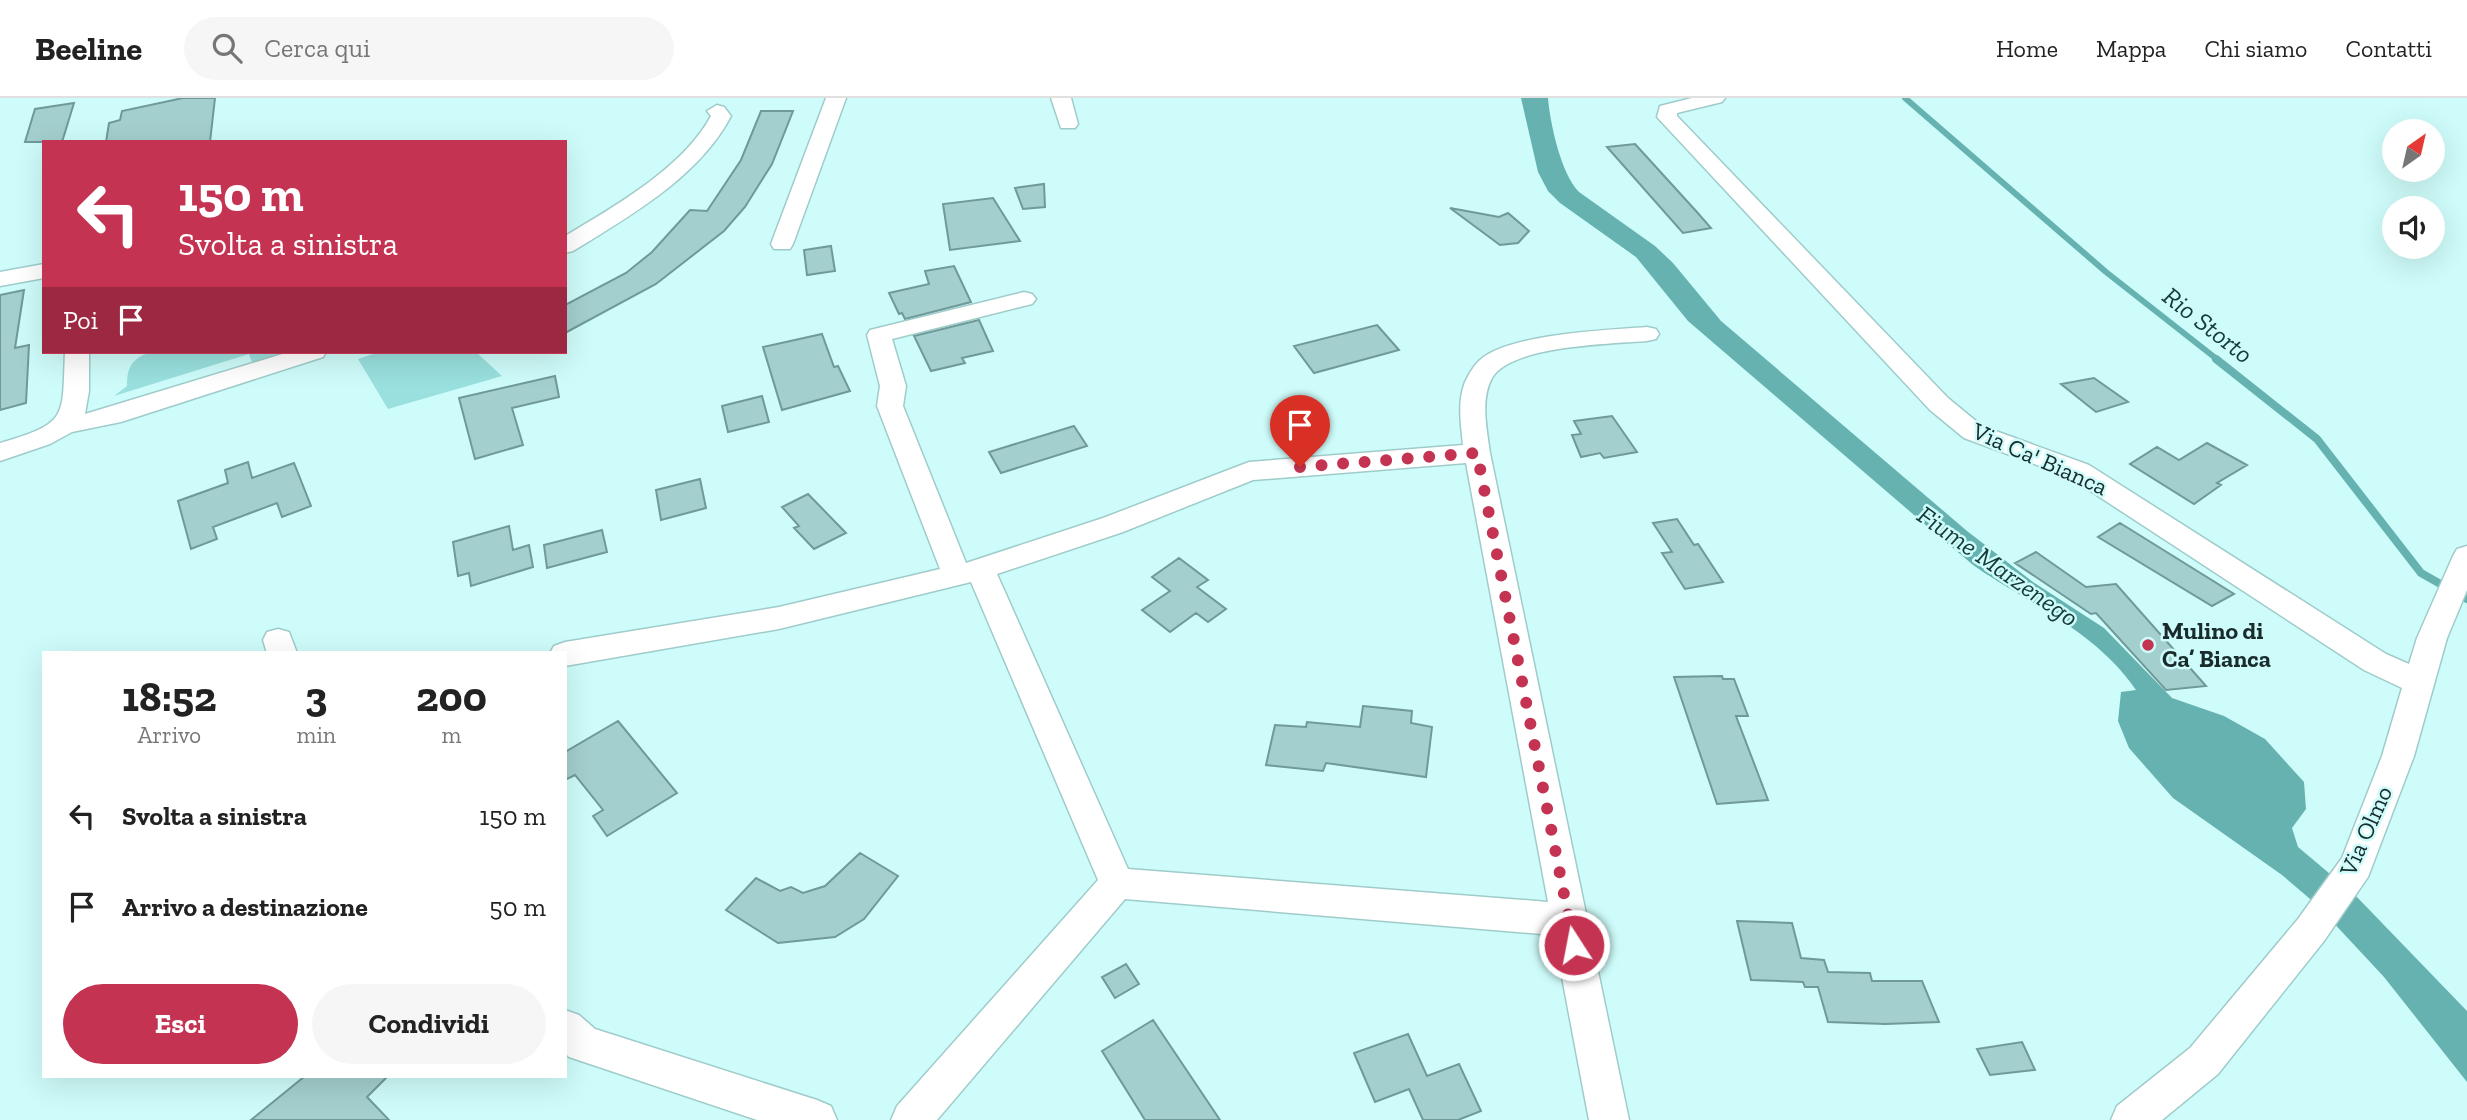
<!DOCTYPE html>
<html lang="it">
<head>
<meta charset="utf-8">
<style>
	body { margin:0; font-family:"Zilla Slab",serif; background:#f6f6f6; color:#222; height:100vh; display:flex; flex-direction:column; font-size:26px; white-space:nowrap }
	* { box-sizing:border-box; margin:0 }
	p { font-size:23px; color:#767676 }
	.icon { flex:none; width:38px; height:38px; fill:none; stroke:currentColor; stroke-width:2; stroke-linecap:round; stroke-linejoin:round }
	.map { position:relative; flex:1; overflow:hidden }
	.panel { position:absolute; left:42px; top:553px; width:525px; height:427px; display:flex; flex-direction:column; background:#fff; border-radius:0px; box-shadow:0 7px 28px #0002 }
	.panel>* { flex:none }
	.hud { position:absolute; left:42px; top:42px; width:525px; height:214px; border-radius:0px; box-shadow:0 7px 28px #0002; background:#c43452; color:#fff; overflow:hidden }
	.needle { width:46px; rotate:34deg }
	.controls { position:absolute; left:2382px; top:21px; display:grid; gap:14px }
	.controls a { display:grid; place-items:center; width:63px; height:63px; border-radius:50%; background:#fff; box-shadow:0 7px 28px #0002; font-size:35px }
	.pin { position:absolute; display:grid; place-items:center; width:60px; height:60px; color:#fff; margin:-72px -30px; border-radius:50% 50% 50% 0; rotate:-45deg; box-shadow:0 0 7px #0007 }
	.pin .icon { rotate:45deg }
	.me { position:absolute; width:77px; margin:-38px; rotate:349deg; stroke-linejoin:round; filter:drop-shadow(0 0 5px #0008) }
	.turn { display:flex; align-items:center; gap:24px; height:147px; padding:0 21px; font-size:32px }
	.turn .icon { width:91px; height:91px; stroke-width:2.5 }
	.turn b { display:block; font-size:49px; line-height:60px }
	.then { display:flex; align-items:center; height:66px; padding:0 21px; background:#0003; gap:14px; font-size:26px }
	.eta { display:flex; justify-content:space-evenly; align-items:center; height:119px; text-align:center }
	.eta b { font-size:42px; font-weight:700; line-height:49px }
	.button { display:flex; gap:14px; margin-top:auto; padding:14px 21px }
	.button a { flex:1; height:80px; border-radius:42px; background:#c43452; color:#fff; font-size:28px; font-weight:700; line-height:80px; text-align:center }
	.button a+a { background:#f6f6f6; color:#222 }
	ul { padding:0; list-style:none }
	li { display:flex; align-items:center; gap:21px; height:91px; padding:0 21px }
	li div { flex:1 }
	li b { display:block; font-size:26px }
	li em { font-style:normal }
	header { display:flex; align-items:center; gap:42px; box-sizing:border-box; height:98px; padding:0 35px; background:#fff; border-bottom:2px solid #e0e0e0 }
	header strong { font-size:33px }
	nav { display:flex; gap:38px; margin-inline-start:auto; font-size:24px }
	.search { width:490px; height:63px; background:#f6f6f6; display:flex; align-items:center; gap:18px; box-sizing:border-box; padding:0 24px; border-radius:38px; color:#767676; font-size:26px }
	.map>svg:first-child { display:block }
	.green { fill:#99e0de }
	.water { fill:#66b2b0 }
	.lines { fill:none; stroke-linecap:round; stroke-linejoin:round }
	.stream-far1 { stroke:#66b2b0; stroke-width:6 }
	.stream { stroke:#66b2b0; stroke-width:8 }
	.building { fill:#a3cfce; stroke:#6f9a99; stroke-width:2 }
	.minor-casing { stroke:#9fccca; stroke-width:3 }
	.minor { fill:#fff; fill-rule:evenodd }
	.route { stroke:#c43452; stroke-width:12; stroke-dasharray:0 21.6 }
	.poi-dot { fill:#c43452; stroke:#cefcfa; stroke-width:2.5 }
	.labels { text-anchor:middle; stroke-width:5; stroke-linejoin:round; paint-order:stroke }
	.street-label { font-size:24px; fill:#192b2b; stroke:#cefcfa }
	.poi-label { font-size:24px; font-weight:bold; fill:#192b2b; stroke:#cefcfa; text-anchor:start }
	.water-label { font-size:26px; font-style:italic; fill:#153a3a; stroke:#cefcfa }
</style>
</head>
<body>
<header>
<strong>Beeline</strong>
<div class="search"><svg class="icon" aria-label="search" viewBox="0 0 24 24"><circle cx="10" cy="10" r="6"/><path d="M15 15l6 6"/></svg>Cerca qui</div>
<nav><a>Home</a><a>Mappa</a><a>Chi siamo</a><a>Contatti</a></nav>
</header>
<div class="map">
<svg width="2467" height="1022" viewBox="0 0 2467 1022">
	<rect width="100%" height="100%" fill="#cefcfa"/>
	<path class="green" d="M151 254H295L253 267 249 256 114 298 127 288C127 269 132 260 151 254Z
		M379 254H476L502 278 388 311 358 261Z"/>
	<path class="water" d="M1521 0H1548C1550 25 1561 76 1579 94L1655 148 1673 165 1721 223 1967 433 2033 484 2104 530 2172 600 2224 618 2265 641 2304 684 2306 711 2292 730 2298 749 2355 797 2467 913V984L2384 879 2316 806 2282 777 2173 700 2129 650 2118 623 2121 594 2136 592C2099 538 2041 511 1988 477 1974 469 1962 457 1949 447L1688 223 1636 159 1560 105 1548 93 1538 74Z"/>
	<g class="lines">
		<path class="stream-far1" d="M1905 0 2106 174 2218 262"/>
		<path class="stream" d="M2216 261 2317 341 2421 475 2467 501"/>
	</g>
	<path class="building" d="M183 0H215L210 44H106L109 25 120 22 122 13Z
		M74 5 62 44H25L35 11Z
		M761 13H793L772 66 745 109 724 133 656 186 565 235V207L626 175 652 154 690 112 707 113 741 62Z
		M1635 46 1696 113 1711 130 1683 135 1607 49Z
		M1044 86 1045 109 1023 111 1015 90Z
		M993 100 1020 143 950 152 943 106Z
		M1450 110 1499 119 1508 115 1529 133 1518 145 1500 147Z
		M831 148 835 173 807 177 804 152Z
		M954 168 971 204 905 221 902 215 899 216 889 195 929 186 925 173Z
		M24 192 15 250 29 247 26 305 0 312V197Z
		M979 222 993 253 962 260 965 265 931 273 914 238Z
		M1377 227 1399 252 1314 275 1294 248Z
		M822 236 834 269 838 268 850 293 782 312 763 249Z
		M555 278 559 299 512 310 523 347 475 361 459 300Z
		M2094 280 2128 304 2096 314 2061 286Z
		M762 298 769 324 728 334 722 308Z
		M1612 318 1637 354 1604 360 1600 355 1581 359 1572 337 1581 336 1574 323Z
		M1074 328 1087 348 1001 375 989 354Z
		M2207 345 2247 367 2217 385 2221 387 2194 406 2130 366 2157 349 2179 362Z
		M248 364 252 380 294 365 311 408 282 419 277 405 213 429 217 441 191 451 178 403 228 385 225 372Z
		M700 381 706 410 661 422 656 392Z
		M808 396 846 435 814 451 794 430 799 428 782 409Z
		M1677 421 1694 447 1698 446 1723 484 1685 491 1662 455 1672 454 1653 425Z
		M2120 425 2234 496 2212 508 2098 439Z
		M509 428 513 452 529 447 533 469 471 488 469 475 458 478 453 444Z
		M602 432 607 454 547 470 544 447Z
		M2036 454 2086 489 2116 486 2206 588 2166 592 2096 515 2091 516 2015 465Z
		M1179 460 1208 482 1197 489 1226 511 1208 524 1196 515 1170 534 1142 512 1170 493 1152 479Z
		M1722 578 1723 581H1734L1748 618H1736L1768 702 1717 706 1674 579Z
		M1363 608 1412 613 1411 625 1432 629 1426 679 1326 665 1323 673 1266 667 1275 627 1306 629 1307 624 1360 629Z
		M618 623 677 695 607 738 593 718 603 712 575 677 565 682V654Z
		M860 755 898 778 864 821 835 839 778 845 726 812 756 780 780 793 791 789 803 795 825 788Z
		M1737 823 1792 825 1801 860 1824 862 1828 874 1870 875 1872 883H1922L1939 924 1885 926 1828 924 1818 889H1805L1803 884 1751 882Z
		M1126 866 1139 886 1115 900 1102 879Z
		M1153 922 1220 1022H1145L1102 953Z
		M1408 936 1427 978 1459 966 1481 1013 1458 1022H1423L1409 991 1375 1004 1354 955Z
		M2022 944 2035 972 1990 977 1977 951Z
		M305 978H388L367 999 389 1022H251Z"/>
	<g class="lines">
		<defs>
			<path id="minor" d="M826 0H846L793 146 790 151H774L771 146Z
				M1051 0H1071L1078 26 1075 30H1061Z
				M1692 0H1725L1722 4 1677 15V18L1948 300 1982 328 2089 367 2386 556 2409 566 2417 540 2453 458 2457 451 2467 448V492L2447 540 2414 658 2368 779 2324 843 2218 976 2162 1022H2111L2117 1008 2190 950 2298 821 2342 760 2382 658 2402 590 2364 572 2069 379 1964 340 1930 312 1657 19 1660 8Z
				M717 7 724 9 731 18C699 79 630 118 573 153L565 155V138C614 109 684 69 711 18L707 13Z
				M44 166V180L0 188V174Z
				M1024 194 1032 196 1036 201 1032 206 892 241 906 288 903 308 966 465 1103 420 1249 364 1463 347C1461 327 1457 304 1465 284 1469 276 1474 267 1480 262 1509 236 1607 232 1647 229L1656 231 1659 236 1656 241 1647 243C1612 246 1511 247 1492 280 1480 302 1487 332 1490 355L1629 1022H1589L1554 837 1125 801 937 1022H891L897 1008 1098 782 971 484 779 531 565 568V555H550L554 548 565 544 779 509 940 471 877 308 880 288 867 237 870 232ZM1466 365 1548 804 1128 771 997 476 1123 434 1253 382Z
				M65 254H89V293L85 316 289 254H326L323 259 121 324 72 334 50 346 0 363V345C69 325 62 320 65 254Z
				M278 531 289 534 297 555H267L263 542 267 534Z
				M565 912 579 917 595 931 817 1002 831 1008 837 1022H757L569 959 565 955Z"/>
		</defs>
		<use href="#minor" class="minor-casing"/>
		<use href="#minor" class="minor"/>
	</g>
	<g class="lines">
		<path class="route" d="M1300 369 1477 355 1574 847"/>
	</g>
	<circle class="poi-dot" cx="2148" cy="547" r="7"/>
	<g class="labels">
		<g class="street-label">
			<text transform="translate(2040 361) rotate(24)" y="8">Via Ca' Bianca</text>
			<text transform="translate(2366 733) rotate(-66)" y="8">Via Olmo</text>
		</g>
		<g class="poi-label">
			<text x="2162" y="541">Mulino di<tspan x="2162" dy="28">Ca’ Bianca</tspan></text>
		</g>
		<g class="water-label">
			<text transform="translate(2208 227) rotate(38)" y="9">Rio Storto</text>
			<text transform="translate(1998 468) rotate(35)" y="9">Fiume Marzenego</text>
		</g>
	</g>
</svg>
<div class="controls">
<a><svg class="needle" viewBox="-14 -14 28 28"><path d="M0-13l5 13h-10z" fill="#e53935"/><path d="M0 13l5-13h-10z" fill="#767676"/></svg></a>
<a><svg class="icon" aria-label="sound" viewBox="0 0 24 24"><path d="M4 9h4l5-4v14l-5-4H4zM17 9q2 3 0 6"/></svg></a>
</div>
<div class="pin" style="left:1300px;top:369px;background:#d93025"><svg class="icon" aria-label="arrive" viewBox="0 0 24 24"><path d="M6 21V4h12l-3 4 3 4H6"/></svg></div>
<svg class="me" style="left:1574px;top:847px" viewBox="-20 -20 40 40"><circle r="17" fill="#c43452" stroke="#fff" stroke-width="3"/><path d="M0-11L8 9 0 5-8 9z" fill="#fff"/></svg>
<div class="hud">
<div class="turn"><svg class="icon" aria-label="left" viewBox="0 0 24 24"><path d="M17 20v-9H6M10 6l-5 5 5 5"/></svg><div><b>150 m</b>Svolta a sinistra</div></div>
<div class="then">Poi<svg class="icon" aria-label="arrive" viewBox="0 0 24 24"><path d="M6 21V4h12l-3 4 3 4H6"/></svg></div>
</div>
<section class="panel">
<div class="eta">
<div><b>18:52</b><p>Arrivo</p></div>
<div><b>3</b><p>min</p></div>
<div><b>200</b><p>m</p></div>
</div>
<ul>
<li><svg class="icon" aria-label="left" viewBox="0 0 24 24"><path d="M17 20v-9H6M10 6l-5 5 5 5"/></svg><div><b>Svolta a sinistra</b></div><em>150 m</em></li>
<li><svg class="icon" aria-label="arrive" viewBox="0 0 24 24"><path d="M6 21V4h12l-3 4 3 4H6"/></svg><div><b>Arrivo a destinazione</b></div><em>50 m</em></li>
</ul>
<div class="button"><a>Esci</a><a>Condividi</a></div>
</section>
</div>
</body>
</html>
